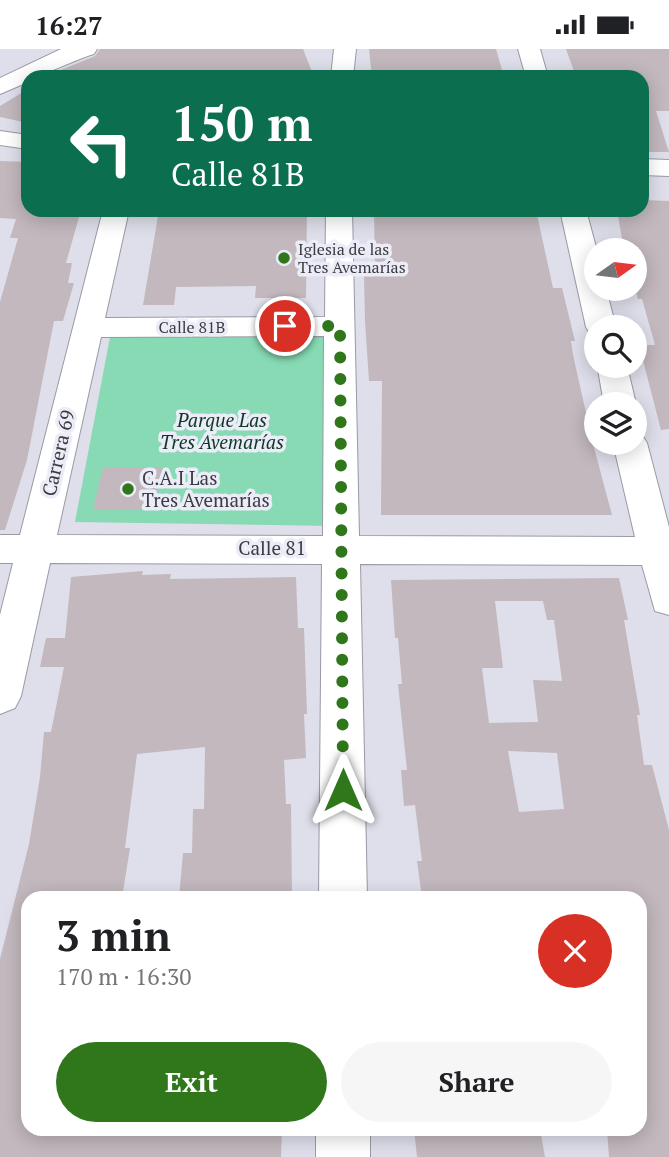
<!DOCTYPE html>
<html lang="en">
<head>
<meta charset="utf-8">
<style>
	body { margin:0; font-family:"PT Serif",serif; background:#f6f6f6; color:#202124; height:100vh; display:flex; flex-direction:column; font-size:26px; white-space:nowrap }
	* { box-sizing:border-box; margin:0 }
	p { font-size:23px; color:#757577 }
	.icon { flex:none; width:38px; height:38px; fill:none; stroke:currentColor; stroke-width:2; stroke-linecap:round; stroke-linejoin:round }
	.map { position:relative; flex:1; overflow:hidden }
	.drawer { position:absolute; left:21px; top:842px; width:626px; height:245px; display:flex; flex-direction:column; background:#fff; border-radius:21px; box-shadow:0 4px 18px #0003 }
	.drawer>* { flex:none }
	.top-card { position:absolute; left:21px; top:21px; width:628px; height:147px; border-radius:21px; box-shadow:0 4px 18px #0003; background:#0b6e4f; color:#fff; overflow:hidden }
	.needle { width:46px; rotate:76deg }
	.fabs { position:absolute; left:584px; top:189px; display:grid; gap:14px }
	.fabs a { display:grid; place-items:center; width:63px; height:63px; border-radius:50%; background:#fff; box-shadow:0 4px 18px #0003; font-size:35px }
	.pin { position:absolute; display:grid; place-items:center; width:60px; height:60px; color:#fff; margin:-30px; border:4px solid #fff; border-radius:50%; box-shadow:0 2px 7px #0007 }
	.me { position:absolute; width:77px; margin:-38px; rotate:0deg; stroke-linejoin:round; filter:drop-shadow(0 0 5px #0008) }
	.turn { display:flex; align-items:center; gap:24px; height:147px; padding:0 35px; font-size:32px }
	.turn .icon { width:91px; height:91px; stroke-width:2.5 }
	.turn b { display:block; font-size:49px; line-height:60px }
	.round { display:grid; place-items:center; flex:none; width:74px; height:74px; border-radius:37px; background:#f6f6f6 }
	.summary { display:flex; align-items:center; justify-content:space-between; height:119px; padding:0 35px }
	h1 { font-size:42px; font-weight:700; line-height:52px }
	.button { display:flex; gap:14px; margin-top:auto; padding:14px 35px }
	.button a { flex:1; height:80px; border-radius:42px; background:#2f771a; color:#fff; font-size:28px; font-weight:700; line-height:80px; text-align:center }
	.button a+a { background:#f6f6f6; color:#202124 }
	.status { display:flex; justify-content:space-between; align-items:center; height:49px; padding:0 35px; background:#fff; direction:ltr }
	.status svg { height:19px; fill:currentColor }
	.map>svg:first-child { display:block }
	.green { fill:#87dab3 }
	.building { fill:#c2b8be; fill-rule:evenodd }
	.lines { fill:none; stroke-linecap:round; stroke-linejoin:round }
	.minor-casing { stroke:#999aa5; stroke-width:2 }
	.minor { fill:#fff; fill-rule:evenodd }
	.route { stroke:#2f771a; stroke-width:12; stroke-dasharray:0 21.6 }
	.poi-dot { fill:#2f771a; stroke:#ebecf7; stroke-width:2.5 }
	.labels { text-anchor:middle; stroke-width:7; stroke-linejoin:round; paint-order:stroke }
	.far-poi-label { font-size:16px; fill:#3c3c40; stroke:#ebecf7; text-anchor:start }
	.far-street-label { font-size:16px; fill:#3c3c40; stroke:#ebecf7 }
	.park-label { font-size:19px; font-style:italic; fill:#0d3826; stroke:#ebecf7 }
	.street-label { font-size:19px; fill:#3c3c40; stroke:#ebecf7 }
	.poi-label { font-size:19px; fill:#3c3c40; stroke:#ebecf7; text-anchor:start }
</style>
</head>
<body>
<div class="status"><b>16:27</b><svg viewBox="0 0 49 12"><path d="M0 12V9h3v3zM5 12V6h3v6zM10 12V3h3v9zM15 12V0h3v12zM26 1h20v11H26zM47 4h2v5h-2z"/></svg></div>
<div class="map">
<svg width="669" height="1108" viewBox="0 0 669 1108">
	<rect width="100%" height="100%" fill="#dedfea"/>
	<path class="green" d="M110 288H335L336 477 75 473Z"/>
	<path class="building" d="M100 0H303L314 28H64L56 23 95 7Z
		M369 0H496L504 28H372Z
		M566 0H669V62H656L669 103H642V28H576Z
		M28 40V74L0 68V57Z
		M0 112 28 113V161H81L66 214H72L68 234H74L63 272H54L27 411 5 481H0V253L18 189H10L16 170 0 169Z
		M642 151 669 152V380L661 381 639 296H655L642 250H638L635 239V201H624L617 161H642Z
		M159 161H307L306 249H255L256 237 176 238 174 256H143Z
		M374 161H536L553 239H562L575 292H571L573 306 593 395 612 466H381L382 332H369L365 272 364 227H375Z
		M103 418 162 419 154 461H93Z
		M143 522 142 526 171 525 170 530 296 528 298 579H304L307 665H304L306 709 284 711 286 755H291L292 849H179L183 804H192L193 760H204L205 698 137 705 125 799H130L122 849H28V1080H282L281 1108H0V910L29 795 40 728 44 683H51L64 618H40L46 589H65L71 528Z
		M619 529 628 571H624L640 666H637L644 716H652L669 781V1108H609L607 1080H640V849H422L417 812H422L415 756 404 757 401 721H407L398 635H402L398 589H395L391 531ZM495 552H543L547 571H554L562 632 533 631 538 673 489 674 482 619H503ZM508 702 557 704 564 760 519 763Z
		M414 1080H540L545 1108H417Z"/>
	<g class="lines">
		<defs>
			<path id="minor" d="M61 0H97L94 5C76 10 42 28 28 28V33L0 45V29Z
				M334 0H356L353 28H331Z
				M518 0H540L548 28H526Z
				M0 82 28 86V100L0 96Z
				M642 110 669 111V127L642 126Z
				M103 161H129L105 269 325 268 326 161H352L359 487 635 488 613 394H635V384L642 386 647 394 669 478V566L655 562 642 516 360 515 367 849H319L322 515 50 514 21 647 15 659 0 665V566L13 514H0V486H20ZM324 287 323 487 57 486 101 288Z
				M560 161H586L597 202V240H606L616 278H597V286L590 285 586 278Z
				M597 315 627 317 636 355 635 357 604 355Z
				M316 1080H370V1108H316Z"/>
		</defs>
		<use href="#minor" class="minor-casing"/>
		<use href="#minor" class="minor"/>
	</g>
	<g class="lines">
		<path class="route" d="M285 277H340L343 741"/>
	</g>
	<g class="poi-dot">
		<circle cx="284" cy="209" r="7"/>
		<circle cx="128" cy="440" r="7"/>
	</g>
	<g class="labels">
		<g class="far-poi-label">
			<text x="298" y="206">Iglesia de las<tspan x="298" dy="18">Tres Avemarías</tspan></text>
		</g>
		<g class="far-street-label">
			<text x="192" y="284">Calle 81B</text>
		</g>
		<g class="park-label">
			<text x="222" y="378">Parque Las<tspan x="222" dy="22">Tres Avemarías</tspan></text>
		</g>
		<g class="street-label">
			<text transform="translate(58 404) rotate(-77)" y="7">Carrera 69</text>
			<text x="272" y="506">Calle 81</text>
		</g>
		<g class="poi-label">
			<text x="142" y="436">C.A.I Las<tspan x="142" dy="22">Tres Avemarías</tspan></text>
		</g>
	</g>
</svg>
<div class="fabs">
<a><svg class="needle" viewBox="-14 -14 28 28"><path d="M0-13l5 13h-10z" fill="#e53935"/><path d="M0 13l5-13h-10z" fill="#757577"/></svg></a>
<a><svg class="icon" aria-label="search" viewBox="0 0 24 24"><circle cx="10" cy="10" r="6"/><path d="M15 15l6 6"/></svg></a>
<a><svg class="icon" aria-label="layers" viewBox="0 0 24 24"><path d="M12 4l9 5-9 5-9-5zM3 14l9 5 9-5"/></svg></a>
</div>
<div class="pin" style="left:285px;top:277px;background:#d93025"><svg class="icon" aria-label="arrive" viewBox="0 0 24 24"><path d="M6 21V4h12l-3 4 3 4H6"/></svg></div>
<svg class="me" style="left:343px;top:741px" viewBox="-20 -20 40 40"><path d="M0-17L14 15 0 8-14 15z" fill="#2f771a" stroke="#fff" stroke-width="4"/></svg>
<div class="top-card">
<div class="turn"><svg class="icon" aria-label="left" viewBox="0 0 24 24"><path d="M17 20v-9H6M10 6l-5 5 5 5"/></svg><div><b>150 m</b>Calle 81B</div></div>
</div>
<section class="drawer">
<div class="summary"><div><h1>3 min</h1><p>170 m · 16:30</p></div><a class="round" style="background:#d93025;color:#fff"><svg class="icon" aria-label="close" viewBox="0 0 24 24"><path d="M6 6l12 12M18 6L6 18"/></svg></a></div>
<div class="button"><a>Exit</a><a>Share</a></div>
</section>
</div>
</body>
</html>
